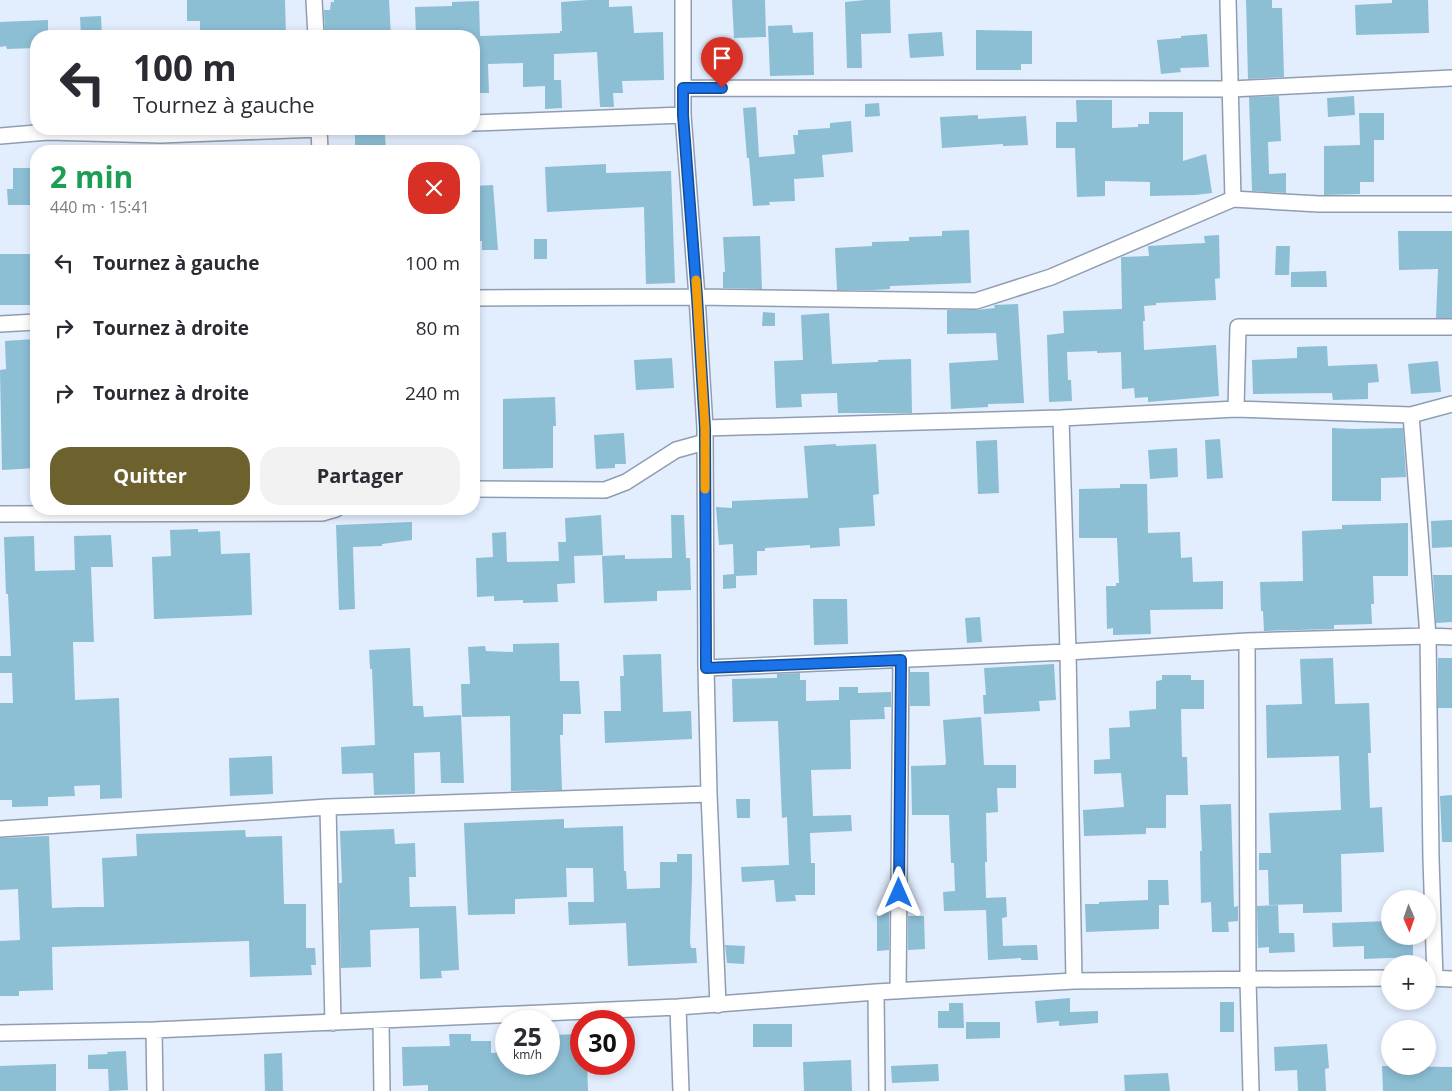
<!DOCTYPE html>
<html lang="fr">
<head>
<meta charset="utf-8">
<style>
	body { margin:0; font-family:"Open Sans",sans-serif; background:#f2f2f3; color:#2b2b33; height:100vh; display:flex; flex-direction:column; font-size:19px; white-space:nowrap }
	* { box-sizing:border-box; margin:0 }
	p { font-size:16px; color:#7c7c81 }
	.icon { flex:none; width:28px; height:28px; fill:none; stroke:currentColor; stroke-width:2; stroke-linecap:round; stroke-linejoin:round }
	.map { position:relative; flex:1; overflow:hidden }
	.side { position:absolute; left:30px; top:145px; width:450px; height:370px; display:flex; flex-direction:column; background:#fff; border-radius:20px; box-shadow:0 2px 8px #0003 }
	.side>* { flex:none }
	.top-card { position:absolute; left:30px; top:30px; width:450px; height:105px; border-radius:20px; box-shadow:0 2px 8px #0003; background:#fff; color:#2b2b33; overflow:hidden }
	.needle { width:32px; rotate:178deg }
	.fabs { position:absolute; left:1381px; top:890px; display:grid; gap:10px }
	.fabs a { display:grid; place-items:center; width:55px; height:55px; border-radius:50%; background:#fff; box-shadow:0 2px 8px #0003; font-size:25px }
	.speed { position:absolute; left:495px; top:1010px; display:flex; gap:10px; font-size:25px; font-weight:700; text-align:center }
	.speed>* { display:grid; place-content:center; width:65px; height:65px; border-radius:50%; background:#fff; box-shadow:0 2px 8px #0003; line-height:1 }
	.speed small { font-size:12px; font-weight:400 }
	.speed .limit { border:8px solid #d22; background:#fff; color:#111 }
	.pin { position:absolute; display:grid; place-items:center; width:42px; height:42px; color:#fff; margin:-51px -21px; border-radius:50% 50% 50% 0; rotate:-45deg; box-shadow:0 0 5px #0007 }
	.pin .icon { rotate:45deg }
	.me { position:absolute; width:55px; margin:-28px; rotate:0deg; stroke-linejoin:round; filter:drop-shadow(0 0 4px #0008) }
	.turn { display:flex; align-items:center; gap:18px; height:105px; padding:0 20px; font-size:22px }
	.turn .icon { width:65px; height:65px; stroke-width:2.5 }
	.turn b { display:block; font-size:35px; line-height:42px }
	.round { display:grid; place-items:center; flex:none; width:52px; height:52px; border-radius:20px; background:#f2f2f3 }
	.headline { display:flex; align-items:center; justify-content:space-between; height:85px; padding:0 20px }
	h1 { font-size:30px; font-weight:700; line-height:38px; color:#1e9e55 }
	.primary-button { display:flex; gap:10px; margin-top:auto; padding:10px 20px }
	.primary-button a { flex:1; height:58px; border-radius:20px; background:#6d612e; color:#fff; font-size:20px; font-weight:700; line-height:58px; text-align:center }
	.primary-button a+a { background:#f2f2f3; color:#2b2b33 }
	ul { padding:0; list-style:none }
	li { display:flex; align-items:center; gap:15px; height:65px; padding:0 20px }
	li div { flex:1 }
	li b { display:block; font-size:19px }
	li em { font-style:normal }
	.map>svg:first-child { display:block }
	.building { fill:#8cbed4 }
	.lines { fill:none; stroke-linecap:round; stroke-linejoin:round }
	.street-casing { stroke:#909db1; stroke-width:18 }
	.street { stroke:#fff; stroke-width:15 }
	.route-casing { stroke:#114b97; stroke-width:12 }
	.route { stroke:#1a73e8; stroke-width:9 }
	.slow { stroke:#f59e0b; stroke-width:9 }
</style>
</head>
<body>
<div class="map">
<svg width="1452" height="1091" viewBox="0 0 1452 1091">
	<rect width="100%" height="100%" fill="#e2edfe"/>
	<path class="building" d="M187 0H285L286 36H200V21H187Z
		M334 0H389L391 36H325L324 10H330L331 2H334Z
		M588 0H609V7L632 6 634 33 663 32 664 80 622 81 623 93H613L614 107H600L597 52 554 54V80H561L562 108 545 109V86L523 87V63L488 64 489 93H474V36H416L415 7 452 6V2L479 1 480 36 560 33V31H562L561 2Z
		M732 0H765L766 37 734 38Z
		M865 0H890L891 33 861 34 862 68H847L845 2Z
		M1246 0H1272V8H1282L1284 77 1248 79Z
		M1392 0H1428L1429 33 1356 35 1355 5 1392 3Z
		M101 16 102 36H81L80 17Z
		M48 20V36H36V48L7 49 6 46 0 47V22Z
		M792 25 793 33 813 32 814 75 770 76 768 26Z
		M976 30 1032 31V64H1021V70H976Z
		M942 32 944 56 910 58 908 34Z
		M1207 34 1209 67 1180 68 1181 72 1161 74 1157 40 1181 38V36Z
		M1279 96 1281 141 1268 142 1269 174 1286 173V193L1252 191 1249 97Z
		M1354 96 1355 115 1328 117 1327 98Z
		M1076 100H1112V128L1138 127V124H1149V112H1183V161L1206 154 1212 193 1195 195 1150 196V182L1105 181V196L1077 197 1075 148H1056V122H1077Z
		M879 103 880 116 865 117V104Z
		M756 107 759 157 795 154 793 135H798V130L830 128V123L851 121 853 152 822 155 824 177 794 179 795 201 769 202 770 205 753 206 749 158H747L743 108Z
		M1359 113H1384V140H1374V182H1360V194L1324 195V146L1360 145Z
		M978 115V119L1026 116 1028 145 1003 146V144L942 148 940 117Z
		M385 134 386 151H355V135Z
		M606 164V173L671 171 675 283 646 284 644 207 547 212 545 167Z
		M13 168H31L33 205H8L7 189H13Z
		M493 185 498 250H482V241H474V186Z
		M969 230 971 283 890 286V289L874 290H837L835 248 872 246V242L909 241V237L942 236V231Z
		M1398 231H1452V318H1436L1438 269 1399 270Z
		M1219 235 1220 278 1215 279 1216 300 1156 303V305L1144 306 1145 321H1143L1144 350 1216 345 1219 396 1148 402V397L1135 398 1134 388 1122 389 1121 352 1097 353V351L1067 352 1068 380H1071L1072 401 1049 402 1047 335 1064 333 1063 311 1122 309 1121 257 1149 256 1148 246 1205 243 1204 236Z
		M760 236 762 289 723 288V272H725L723 237Z
		M534 239H547V259H534Z
		M1276 246H1290L1289 275H1275Z
		M0 254H35L36 305H0Z
		M1326 271 1327 287H1291V272Z
		M1018 304 1024 403 988 404V407L951 409 949 363 998 360 996 333 947 334V310H976L995 308 994 305Z
		M763 312 775 313V326H762Z
		M829 313 832 364 878 362V360L911 359 912 413H838L837 393 801 394 802 407 776 408 774 361 803 360 801 315Z
		M34 339 36 407 33 408 36 437V468L2 470 0 370 6 369 5 341Z
		M1327 346 1328 366 1377 364 1379 382 1368 383V399L1333 400 1332 393 1253 394 1252 360 1297 358V347Z
		M672 358 674 388 636 390 634 360Z
		M1438 361 1441 392 1411 394 1408 364Z
		M555 397 556 426H553V468L503 469V399Z
		M1332 428 1352 429 1403 428 1406 477 1381 478V501H1332Z
		M624 433 626 464H615V468L596 469 594 435Z
		M1220 439 1223 478 1207 479 1205 440Z
		M997 440 999 493 978 494 976 441Z
		M836 444V446L876 444 879 494 873 495 875 526 839 528 840 546 810 548V545L765 548V551H757V575L736 576V588L723 589V575L734 574 733 544 719 545 716 507 732 508V501L808 498 804 446Z
		M1177 448 1178 477 1150 479 1148 450Z
		M1120 484H1147L1148 533 1180 532 1181 558 1192 557 1193 582 1223 581V609L1150 610 1151 634 1113 635V628L1107 629 1106 586H1116V583H1119L1117 538H1079V489L1120 488Z
		M601 515 603 555 574 556 575 583 557 584 558 602 523 603V600L494 601V596L477 597 476 558 493 557 492 533 506 532 507 562 559 561 558 542H566L565 518Z
		M671 515H684L686 558H690L691 590 657 591V601L604 603 602 556 625 555V559L672 558Z
		M1452 520V547L1432 548 1431 521Z
		M412 522V540L382 544V546L353 547 355 609 339 610 336 525Z
		M1408 523V576H1373L1374 604H1371L1372 624 1334 625V629L1264 631 1263 611H1261L1260 582 1303 581 1302 531 1342 529V525Z
		M198 529V532L220 531 221 554 250 553 252 615 154 619 152 557 171 556 170 530Z
		M111 535 113 567H91L94 642H73L75 700 119 698 122 798 100 799V785L74 786 75 796 48 797V806L12 807V800H0V703H13L12 673H0V656H11L8 594H6L4 537 34 536 35 571 75 570 74 536Z
		M1433 575H1452V622L1436 623Z
		M813 599H847L848 644 814 645Z
		M980 617 982 642 967 643 965 618Z
		M559 643 560 681H579L581 714H563V735H560L562 790 511 791 510 716 462 717 461 684H470L468 647 485 646 486 651 513 652V644Z
		M410 648 413 706H423L424 717 461 715 464 783H441L440 752 414 753 415 794 374 795 373 773 342 774 341 747 375 745 372 669H370L369 650Z
		M661 654 663 712 691 711 692 739 605 743 604 711H621L620 676H624L623 655Z
		M1333 658 1335 704 1369 703 1371 753H1368L1370 808 1382 807 1384 852 1341 854 1342 912 1303 913V904L1269 905 1268 870H1259V853H1271L1269 813 1341 810 1339 756 1267 758 1266 705 1302 704 1300 659Z
		M1438 658H1452V708H1438Z
		M1054 664 1056 700 1039 701 1040 711 984 714 983 695H986L984 668Z
		M910 672H929L930 706H910Z
		M800 673V680H806V701L839 700V687H858V693L891 692V707H884L885 719 850 720 851 769 811 770 813 816 851 815 852 831 810 833 811 863H815V895H795L796 901 776 902 774 880 742 882 741 867 789 865 787 817 782 818 778 721 733 722 732 679 777 678V674Z
		M1162 675H1191V680H1204V709H1181L1182 757H1187L1188 795H1166V828H1146V834L1084 836 1083 810 1124 807 1121 773 1094 774V760L1110 759 1109 728 1130 727 1129 711 1156 709V681L1162 680Z
		M981 717 984 765H1016V788H997L998 812 986 813 987 862H985L986 898 1006 897 1007 917 1002 918 1003 946 1037 945 1038 960H1021V958L988 960 986 910 944 911 943 892 955 891 954 863H951L949 815H912L911 766 945 765 946 763 943 720Z
		M272 756 273 794 230 796 229 758Z
		M1452 795V842H1442L1440 796Z
		M736 799H750V818H737Z
		M1231 804 1234 907 1238 906V921L1228 922 1229 932H1212L1211 902 1201 903 1200 851H1202L1200 805Z
		M564 819V828L623 826 624 871H626L627 889 660 888V862H677V854H692V878L690 942 691 948H696L697 963 628 966 626 923 569 925 568 902H594L593 868H566L567 897 515 899V914L468 915 464 823Z
		M394 829 395 844 415 843 416 877H409L410 907 456 906 459 970 441 971 442 978 420 979 419 928 370 930 371 967 341 968 339 883H342L340 831Z
		M245 830 246 837 282 836 284 904H306V948H315L316 965H311L312 975 250 977 249 941 52 947 53 990 19 991V996H0V941L20 940 18 889 0 890V838L49 836 52 908 79 907H104L102 858 137 856 136 834Z
		M1148 880H1168L1169 905H1159V929L1086 932 1085 904H1099V902L1148 900Z
		M1278 905 1279 933H1294L1295 952 1269 953V947L1258 948 1257 906Z
		M877 911H889V950L877 951Z
		M908 916H924L925 949 908 950Z
		M1390 921V936H1413V957L1364 959V946L1333 947 1332 923Z
		M725 945 745 946 744 964 727 963Z
		M1070 998V1012L1098 1011V1023L1059 1026V1021L1037 1023 1035 1001Z
		M1220 1002H1234V1032H1220Z
		M949 1003H963L964 1028H938V1011H949Z
		M966 1022H1000V1038L966 1039Z
		M753 1024H792V1047H753Z
		M449 1034H471V1041H491V1053L506 1052V1064H549V1035L581 1034V1064H587L588 1091H428V1085L403 1086 402 1047 450 1046Z
		M1327 1044 1329 1068 1325 1069 1326 1091H1298L1297 1070 1275 1071 1274 1047Z
		M126 1051 128 1090 109 1091 108 1069H88V1055L108 1054 107 1052Z
		M282 1053 283 1091H265L264 1054Z
		M851 1060 852 1091H804L803 1062Z
		M56 1064V1091H0V1066Z
		M938 1064 939 1081 892 1083 891 1066Z
		M1382 1066 1452 1067V1091H1383Z
		M1168 1073 1170 1091H1125L1124 1075Z"/>
	<g class="lines">
		<defs>
			<path id="street" d="M314 0 316 36
				M683 0V115L697 297 705 428 706 668 709 794 718 1005
				M1228 0 1233 199
				M683 88 1231 89 1452 78
				M474 123 683 115
				M319 129 320 151
				M0 136 48 132 161 135 318 129
				M474 298 697 297 976 301 1051 277 1233 199 1319 204H1452
				M0 324 36 322
				M1236 409 1238 327H1452
				M1411 415 1428 636 1431 859 1435 978
				M1061 418 1068 652 1074 981
				M705 428 1061 418 1236 409 1411 415 1452 404
				M474 489 605 490 626 482 676 450 705 442
				M0 514 322 513 336 509
				M1247 641 1248 980 1251 1091
				M706 668 1068 652 1247 641 1428 636 1452 637
				M328 807 333 1023
				M0 829 328 807 709 794
				M1428 978 1452 979
				M898 991 901 660
				M876 992 877 1091
				M678 1007 681 1091
				M381 1021 382 1091
				M154 1030 155 1091
				M0 1033 154 1030 678 1007 876 992 1074 981 1390 978"/>
		</defs>
		<use href="#street" class="street-casing"/>
		<use href="#street" class="street"/>
	</g>
	<g class="lines">
		<defs>
			<path id="route" d="M722 88H683V115L697 297 705 428 706 668 901 660 899 893"/>
		</defs>
		<use href="#route" class="route-casing"/>
		<use href="#route" class="route"/>
		<path class="slow" d="M696 280 705 428V489"/>
	</g>
</svg>
<div class="fabs">
<a><svg class="needle" viewBox="-14 -14 28 28"><path d="M0-13l5 13h-10z" fill="#e53935"/><path d="M0 13l5-13h-10z" fill="#7c7c81"/></svg></a>
<a>+</a>
<a>−</a>
</div>
<div class="speed"><div>25<small>km/h</small></div><div class="limit">30</div></div>
<div class="pin" style="left:722px;top:88px;background:#d93025"><svg class="icon" aria-label="arrive" viewBox="0 0 24 24"><path d="M6 21V4h12l-3 4 3 4H6"/></svg></div>
<svg class="me" style="left:899px;top:893px" viewBox="-20 -20 40 40"><path d="M0-17L14 15 0 8-14 15z" fill="#1a73e8" stroke="#fff" stroke-width="4"/></svg>
<div class="top-card">
<div class="turn"><svg class="icon" aria-label="left" viewBox="0 0 24 24"><path d="M17 20v-9H6M10 6l-5 5 5 5"/></svg><div><b>100 m</b>Tournez à gauche</div></div>
</div>
<section class="side">
<div class="headline"><div><h1>2 min</h1><p>440 m · 15:41</p></div><a class="round" style="background:#d93025;color:#fff"><svg class="icon" aria-label="close" viewBox="0 0 24 24"><path d="M6 6l12 12M18 6L6 18"/></svg></a></div>
<ul>
<li><svg class="icon" aria-label="left" viewBox="0 0 24 24"><path d="M17 20v-9H6M10 6l-5 5 5 5"/></svg><div><b>Tournez à gauche</b></div><em>100 m</em></li>
<li><svg class="icon" aria-label="right" viewBox="0 0 24 24"><path d="M7 20v-9h11M14 6l5 5-5 5"/></svg><div><b>Tournez à droite</b></div><em>80 m</em></li>
<li><svg class="icon" aria-label="right" viewBox="0 0 24 24"><path d="M7 20v-9h11M14 6l5 5-5 5"/></svg><div><b>Tournez à droite</b></div><em>240 m</em></li>
</ul>
<div class="primary-button"><a>Quitter</a><a>Partager</a></div>
</section>
</div>
</body>
</html>
